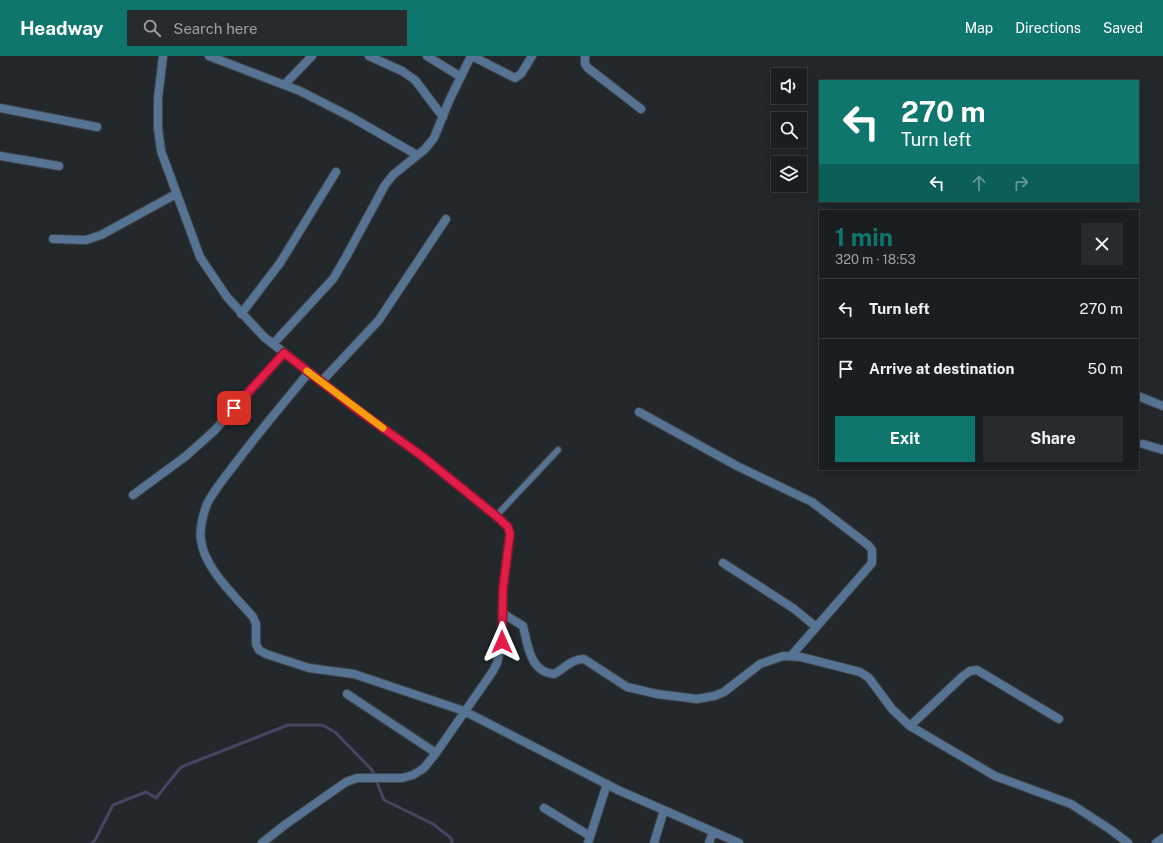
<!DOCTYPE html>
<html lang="en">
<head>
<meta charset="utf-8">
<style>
	body { margin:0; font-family:"Public Sans",sans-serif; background:#272b2d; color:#f1f3f6; height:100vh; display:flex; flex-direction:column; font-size:15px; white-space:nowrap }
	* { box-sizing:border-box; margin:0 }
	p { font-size:13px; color:#9fa2a5 }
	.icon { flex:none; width:22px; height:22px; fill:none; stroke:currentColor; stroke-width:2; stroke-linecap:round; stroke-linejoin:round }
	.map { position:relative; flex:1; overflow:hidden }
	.sheet { position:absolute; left:819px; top:154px; width:320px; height:260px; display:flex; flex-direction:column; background:#1a1e20; border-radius:0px; box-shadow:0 2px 10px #0003,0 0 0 1px #383c3e }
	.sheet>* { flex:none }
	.top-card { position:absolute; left:819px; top:24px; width:320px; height:122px; border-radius:0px; box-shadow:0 2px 10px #0003,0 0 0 1px #383c3e; background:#0f766e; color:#fff; overflow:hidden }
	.controls { position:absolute; left:771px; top:12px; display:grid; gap:8px }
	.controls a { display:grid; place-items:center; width:36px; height:36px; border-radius:0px; background:#1a1e20; box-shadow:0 2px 10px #0003,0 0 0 1px #383c3e; font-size:20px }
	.pin { position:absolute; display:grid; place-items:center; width:34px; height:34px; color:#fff; margin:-17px; border-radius:8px; box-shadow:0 2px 6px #0006 }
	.me { position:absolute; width:44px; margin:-22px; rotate:0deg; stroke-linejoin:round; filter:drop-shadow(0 0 3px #0008) }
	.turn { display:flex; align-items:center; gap:14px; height:84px; padding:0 16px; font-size:18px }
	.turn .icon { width:52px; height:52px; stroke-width:2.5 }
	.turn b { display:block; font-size:28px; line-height:34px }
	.lanes { display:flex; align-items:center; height:38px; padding:0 16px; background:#0003; justify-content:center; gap:20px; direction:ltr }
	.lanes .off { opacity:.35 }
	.round { display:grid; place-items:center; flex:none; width:42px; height:42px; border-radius:0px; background:#272b2d }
	.summary { display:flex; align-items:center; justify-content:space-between; height:68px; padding:0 16px }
	h1 { font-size:24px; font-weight:700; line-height:30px; color:#0f766e }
	.button { display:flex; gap:8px; margin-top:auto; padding:8px 16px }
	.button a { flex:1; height:46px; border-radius:0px; background:#0f766e; color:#fff; font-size:16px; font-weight:700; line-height:46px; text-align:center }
	.button a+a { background:#272b2d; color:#f1f3f6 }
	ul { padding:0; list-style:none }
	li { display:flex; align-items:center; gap:12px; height:60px; padding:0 16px; border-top:1px solid #383c3e }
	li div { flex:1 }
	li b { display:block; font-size:15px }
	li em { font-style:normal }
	header { display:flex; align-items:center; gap:24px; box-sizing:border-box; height:56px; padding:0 20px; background:#0f766e; color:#fff }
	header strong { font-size:19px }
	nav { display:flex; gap:22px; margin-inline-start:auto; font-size:14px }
	.search { width:280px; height:36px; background:#272b2d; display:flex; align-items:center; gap:10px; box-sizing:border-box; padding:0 14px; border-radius:0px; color:#9fa2a5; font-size:15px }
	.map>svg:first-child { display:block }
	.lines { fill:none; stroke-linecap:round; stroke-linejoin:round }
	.stream { stroke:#484562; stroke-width:3 }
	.lane-casing { stroke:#3f4548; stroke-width:8 }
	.street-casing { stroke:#3f4548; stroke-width:10 }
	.lane { stroke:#577394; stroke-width:5.5 }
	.street { stroke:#577394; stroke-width:8 }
	.route-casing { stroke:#92132f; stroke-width:10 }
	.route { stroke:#e11d48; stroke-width:7 }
	.slow { stroke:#f59e0b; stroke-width:7 }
</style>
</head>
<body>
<header>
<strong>Headway</strong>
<div class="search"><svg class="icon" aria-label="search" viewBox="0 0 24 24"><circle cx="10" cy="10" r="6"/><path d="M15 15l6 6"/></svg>Search here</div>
<nav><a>Map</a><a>Directions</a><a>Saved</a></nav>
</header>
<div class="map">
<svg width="1163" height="787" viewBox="0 0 1163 787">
	<rect width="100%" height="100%" fill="#22282b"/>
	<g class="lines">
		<path class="stream" d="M92 787 95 784 113 749 146 736 156 742 181 711 288 669H322L335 676 372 714 384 744 433 768 451 782 452 787"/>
		<defs>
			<path id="lane" d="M496 460 558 394"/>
			<path id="street" d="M163 0 158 42V72L161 95 200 201 227 241 264 281 359 355 422 400 502 465 508 471 510 478 503 532 502 586 497 607 493 615 436 697 424 712 413 719 402 722H357L346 726 286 768 262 787
				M209 0 300 35 351 61 417 99
				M369 0 402 15 415 24 443 61
				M427 0 461 21
				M472 0 515 22 521 18 532 0
				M585 0V8L588 12 641 53
				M285 28 312 0
				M0 52 97 71
				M0 100 59 110
				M53 183 86 184 101 179 176 138
				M241 258 280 207 336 116
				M273 288 333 223 346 201 385 129 393 119 425 93 434 82 449 45 471 0
				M309 316C284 347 258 377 235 408 225 421 214 434 207 448 203 459 199 472 201 484 204 512 235 540 253 561L256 568V588L259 594 266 598 309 612 354 618 464 655 618 734 739 787
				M321 326 379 264 446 163
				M1138 340 1163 350
				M639 356 737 410 812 446 868 489 872 494V507L791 600
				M1143 388 1163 394
				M133 439 186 400 214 375 284 297
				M723 507 793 552 815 570
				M502 557 523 570C528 590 530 616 554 618 564 613 571 603 584 603L627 631 657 638 697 643 714 640 724 636 760 608 783 600 801 601 860 616 869 622 892 653 910 670 995 720 1071 748 1111 774 1128 787
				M347 638 436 697
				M910 670 963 620 970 615 977 614 1059 663
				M544 752 590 780
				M588 787 607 728
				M654 787 664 754
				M709 787 713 776
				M1156 787 1163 782"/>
		</defs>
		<use href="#lane" class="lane-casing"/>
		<use href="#street" class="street-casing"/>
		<use href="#lane" class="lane"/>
		<use href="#street" class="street"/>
	</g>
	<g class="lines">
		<defs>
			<path id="route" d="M234 352 284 297 359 355 422 400 496 460 508 471 510 478 503 532 502 586"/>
		</defs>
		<use href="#route" class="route-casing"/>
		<use href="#route" class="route"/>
		<path class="slow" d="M307 315 383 372"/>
	</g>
</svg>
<div class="controls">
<a><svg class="icon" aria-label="sound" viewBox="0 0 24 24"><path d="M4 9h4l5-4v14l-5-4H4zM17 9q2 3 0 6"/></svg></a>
<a><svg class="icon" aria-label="search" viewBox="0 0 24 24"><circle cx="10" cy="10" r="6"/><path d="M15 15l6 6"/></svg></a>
<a><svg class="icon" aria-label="layers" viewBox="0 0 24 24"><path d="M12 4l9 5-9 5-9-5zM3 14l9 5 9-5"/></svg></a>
</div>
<div class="pin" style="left:234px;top:352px;background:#d93025"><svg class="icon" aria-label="arrive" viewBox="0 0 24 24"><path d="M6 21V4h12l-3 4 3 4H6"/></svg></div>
<svg class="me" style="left:502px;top:586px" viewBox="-20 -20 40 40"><path d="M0-17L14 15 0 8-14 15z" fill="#e11d48" stroke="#fff" stroke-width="4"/></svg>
<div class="top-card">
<div class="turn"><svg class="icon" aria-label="left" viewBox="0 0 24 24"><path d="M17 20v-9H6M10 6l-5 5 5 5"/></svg><div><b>270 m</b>Turn left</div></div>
<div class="lanes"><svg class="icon" aria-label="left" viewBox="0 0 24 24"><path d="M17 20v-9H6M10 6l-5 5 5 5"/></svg><svg class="icon off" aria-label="ahead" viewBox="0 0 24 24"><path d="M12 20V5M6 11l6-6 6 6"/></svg><svg class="icon off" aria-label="right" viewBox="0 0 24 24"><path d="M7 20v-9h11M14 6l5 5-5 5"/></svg></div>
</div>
<section class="sheet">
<div class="summary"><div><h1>1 min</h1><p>320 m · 18:53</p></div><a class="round"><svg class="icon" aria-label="close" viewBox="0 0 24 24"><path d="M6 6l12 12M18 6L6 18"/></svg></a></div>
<ul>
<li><svg class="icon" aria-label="left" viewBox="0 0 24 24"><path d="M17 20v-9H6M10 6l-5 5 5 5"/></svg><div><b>Turn left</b></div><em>270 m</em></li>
<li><svg class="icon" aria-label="arrive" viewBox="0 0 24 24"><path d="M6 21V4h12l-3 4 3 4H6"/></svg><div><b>Arrive at destination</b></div><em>50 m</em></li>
</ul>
<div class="button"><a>Exit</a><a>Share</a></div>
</section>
</div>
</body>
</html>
